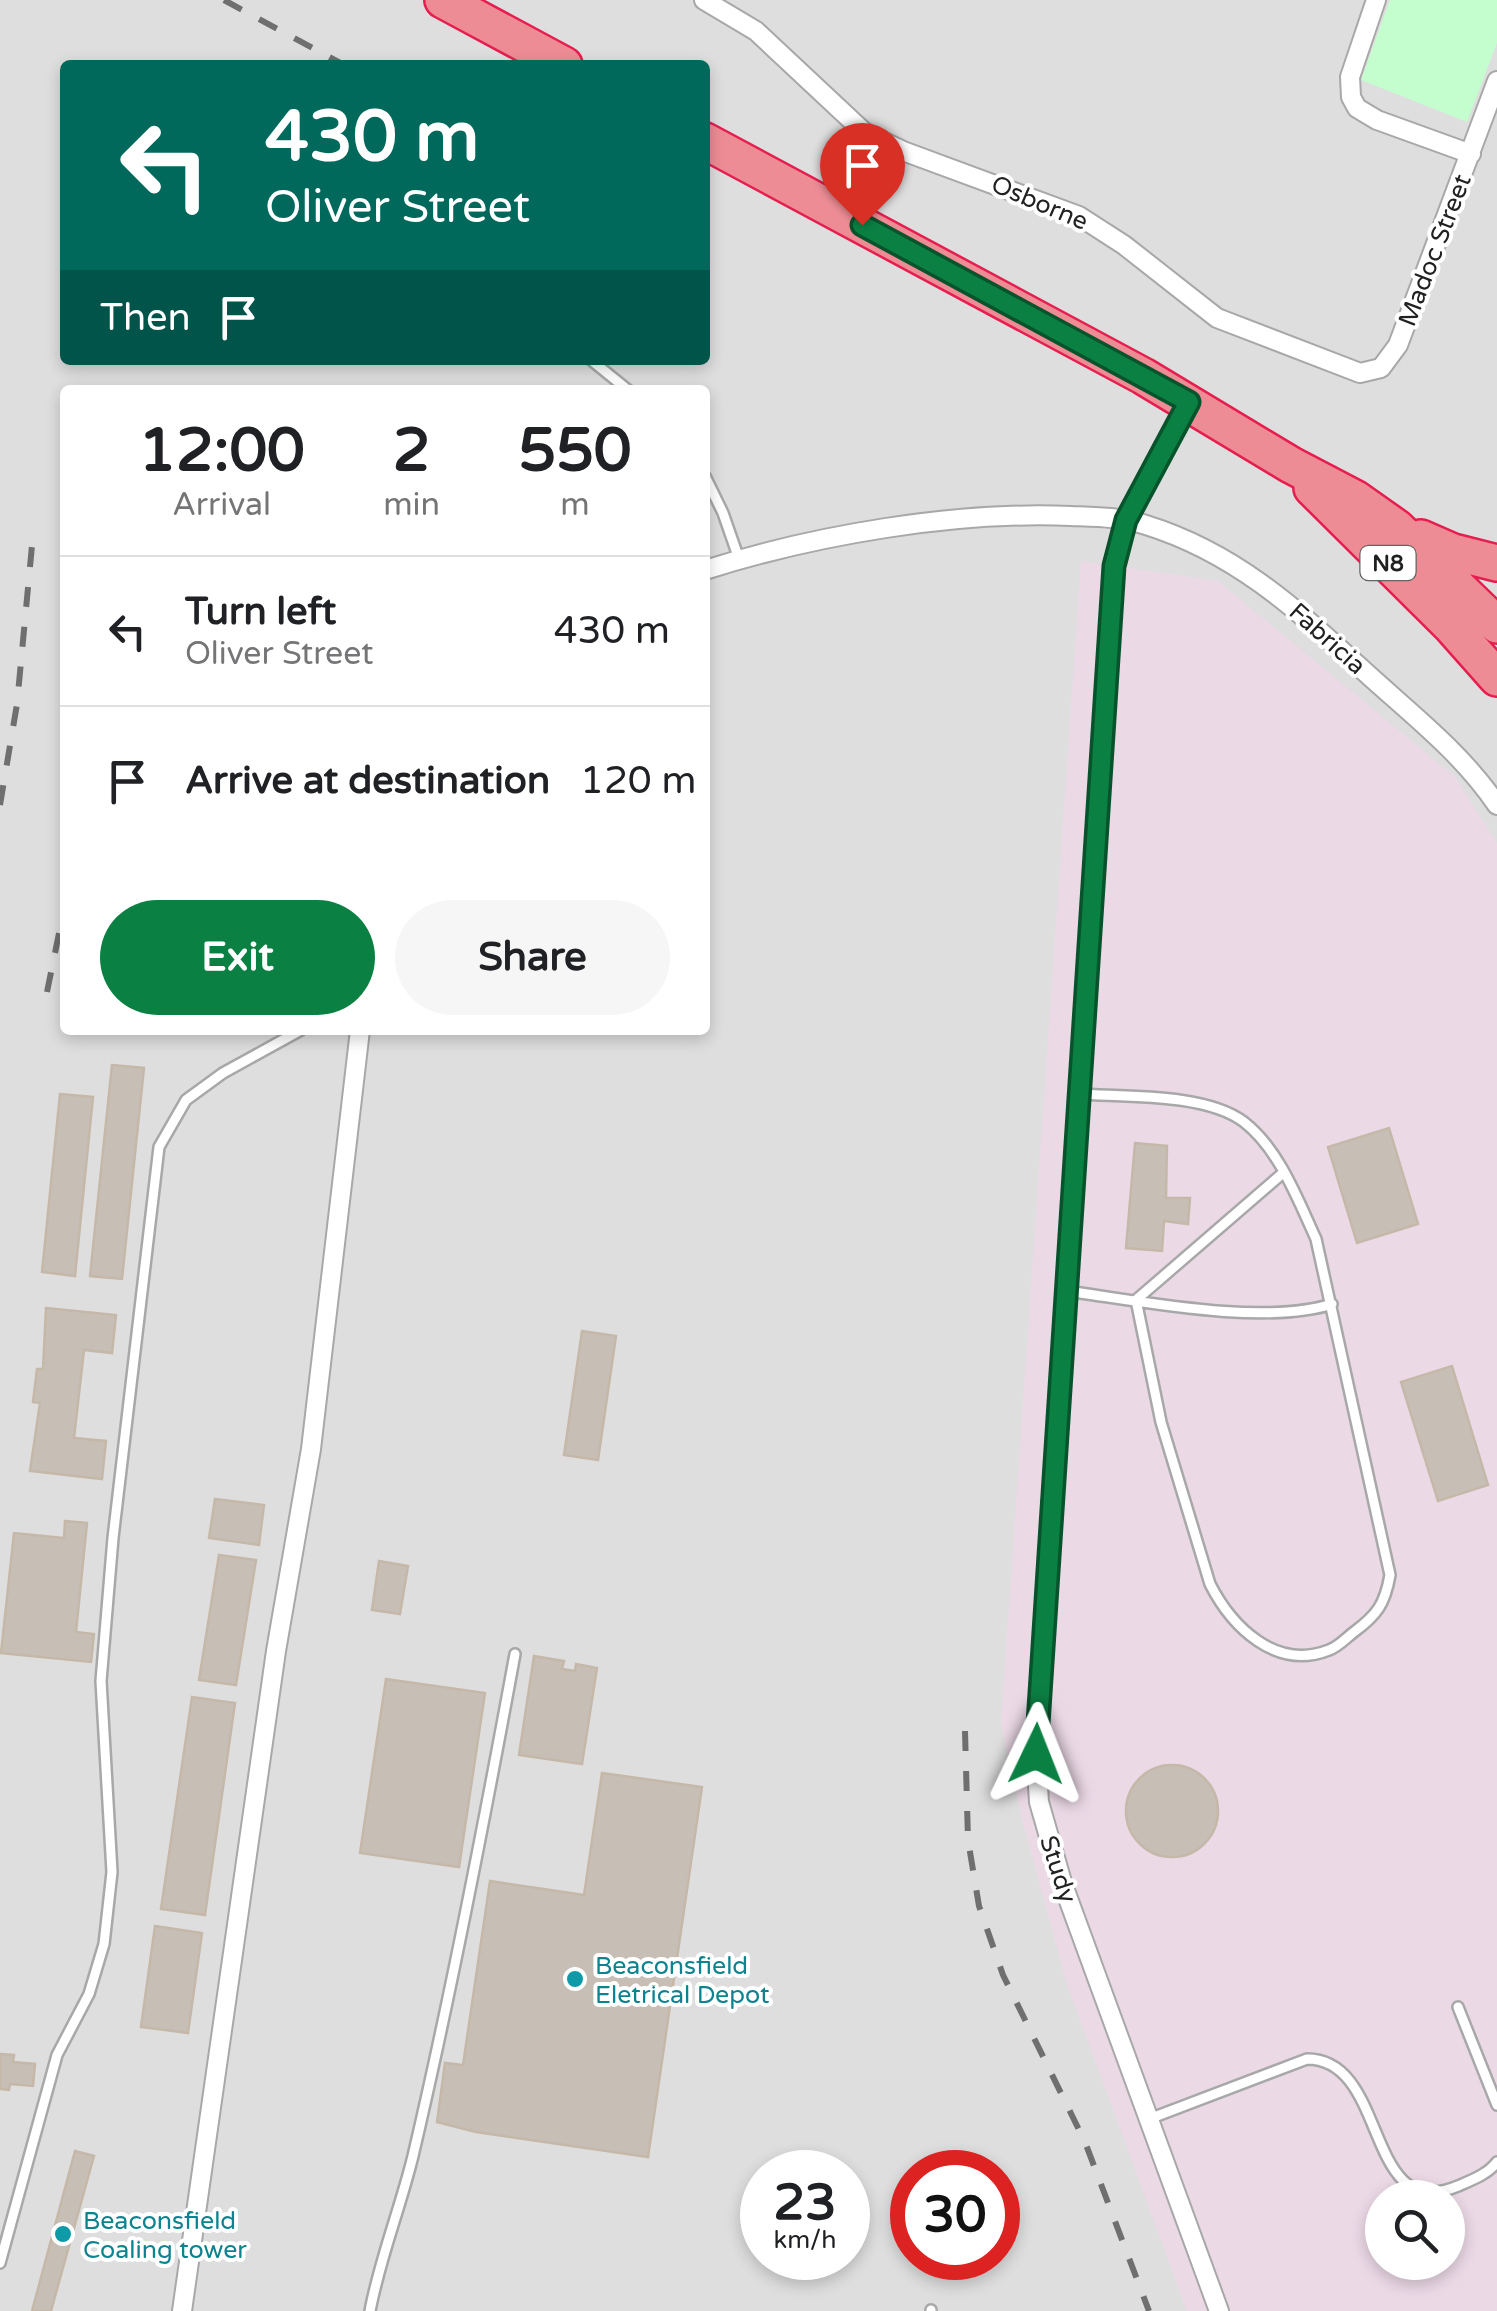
<!DOCTYPE html>
<html lang="en">
<head>
<meta charset="utf-8">
<style>
	body { margin:0; font-family:"Varela Round",sans-serif; background:#f6f6f6; color:#202124; height:100vh; display:flex; flex-direction:column; font-size:38px; white-space:nowrap }
	* { box-sizing:border-box; margin:0 }
	p { font-size:32px; color:#757577 }
	.icon { flex:none; width:55px; height:55px; fill:none; stroke:currentColor; stroke-width:2; stroke-linecap:round; stroke-linejoin:round }
	.map { position:relative; flex:1; overflow:hidden }
	.panel { position:absolute; left:60px; top:385px; width:650px; height:650px; display:flex; flex-direction:column; background:#fff; border-radius:10px; box-shadow:0 5px 15px #0003 }
	.panel>* { flex:none }
	.hud { position:absolute; left:60px; top:60px; width:650px; height:305px; border-radius:10px; box-shadow:0 5px 15px #0003; background:#00695c; color:#fff; overflow:hidden }
	.buttons { position:absolute; left:1365px; top:2180px; display:grid; gap:20px }
	.buttons a { display:grid; place-items:center; width:100px; height:100px; border-radius:50%; background:#fff; box-shadow:0 5px 15px #0003; font-size:50px }
	.speed { position:absolute; left:740px; top:2150px; display:flex; gap:20px; font-size:50px; font-weight:700; text-align:center }
	.speed>* { display:grid; place-content:center; width:130px; height:130px; border-radius:50%; background:#fff; box-shadow:0 5px 15px #0003; line-height:1 }
	.speed small { font-size:25px; font-weight:400 }
	.speed .limit { border:15px solid #d22; background:#fff; color:#111 }
	.pin { position:absolute; display:grid; place-items:center; width:85px; height:85px; color:#fff; margin:-102px -42px; border-radius:50% 50% 50% 0; rotate:-45deg; box-shadow:0 0 10px #0007 }
	.pin .icon { rotate:45deg }
	.me { position:absolute; width:110px; margin:-55px; rotate:2deg; stroke-linejoin:round; filter:drop-shadow(0 0 8px #0008) }
	.turn { display:flex; align-items:center; gap:35px; height:210px; padding:0 40px; font-size:45px }
	.turn .icon { width:130px; height:130px; stroke-width:2.5 }
	.turn b { display:block; font-size:70px; line-height:85px }
	.then { display:flex; align-items:center; height:95px; padding:0 40px; background:#0003; gap:20px; font-size:38px }
	.eta { display:flex; justify-content:space-evenly; align-items:center; height:170px; text-align:center }
	.eta b { font-size:60px; font-weight:700; line-height:70px }
	.action { display:flex; gap:20px; margin-top:auto; padding:20px 40px }
	.action a { flex:1; height:115px; border-radius:60px; background:#0b8043; color:#fff; font-size:40px; font-weight:700; line-height:115px; text-align:center }
	.action a+a { background:#f6f6f6; color:#202124 }
	ul { padding:0; list-style:none }
	li { display:flex; align-items:center; gap:30px; height:150px; padding:0 40px; border-top:2px solid #e0e0e0 }
	li div { flex:1 }
	li b { display:block; font-size:38px }
	li em { font-style:normal }
	.map>svg:first-child { display:block }
	.residential { fill:#dfdede; fill-rule:evenodd }
	.industrial { fill:#ebd9e6; fill-rule:evenodd }
	.park { fill:#c4fdce }
	.building { fill:#c7bfb6; stroke:#c5b8a9; stroke-width:2.5 }
	.lines { fill:none; stroke-linecap:round; stroke-linejoin:round }
	.lane-casing { stroke:#a8a8a8; stroke-width:14 }
	.street-casing { stroke:#a8a8a8; stroke-width:22 }
	.highway-casing { stroke:#e61e4f; stroke-width:40 }
	.lane { stroke:#fff; stroke-width:9 }
	.street { stroke:#fff; stroke-width:18 }
	.highway { stroke:#ed8c94; stroke-width:35 }
	.rail { stroke:#6f6f6f; stroke-width:6; stroke-dasharray:20 20; stroke-linecap:butt }
	.route-casing { stroke:#07532c; stroke-width:25 }
	.route { stroke:#0b8043; stroke-width:18 }
	.culture-dot { fill:#0f9aa8; stroke:#fff; stroke-width:4 }
	.labels { text-anchor:middle; stroke-width:8; stroke-linejoin:round; paint-order:stroke }
	.shield { fill:#fff; stroke:#646464; stroke-width:2.5 }
	.shield-label { font-size:22px; font-weight:bold; fill:#212121 }
	.street-label { font-size:25px; fill:#212121; stroke:#fff }
	.culture-label { font-size:25px; fill:#0d838f; stroke:#fff; text-anchor:start }
</style>
</head>
<body>
<div class="map">
<svg width="1497" height="2311" viewBox="0 0 1497 2311">
	<rect width="100%" height="100%" fill="#f2f0e8"/>
	<path class="residential" d="M0 0H1497V2311H0ZM65 65H705V360H65ZM65 390H705V1030H65ZM762 2172H848V2258H762ZM912 2172H998V2258H912ZM1382 2198H1448V2262H1382Z"/>
	<path class="industrial" d="M1081 561 1218 581 1455 777 1497 843V2311H1187L1067 1984 1022 1819 1001 1723ZM1382 2198H1448V2262H1382Z"/>
	<path class="park" d="M1390 0H1497V43L1467 122 1361 80Z"/>
	<path class="building" d="M112 1065 144 1068 122 1279 90 1276Z
		M60 1094 93 1097 75 1276 42 1272Z
		M1389 1128 1418 1224 1357 1243 1328 1147Z
		M1135 1143 1167 1146 1166 1198H1190L1188 1224 1164 1221 1162 1251 1126 1248Z
		M46 1308 116 1315 112 1353 84 1350 74 1438 106 1441 102 1479 30 1471 40 1403 33 1402 37 1369H43Z
		M582 1331 616 1336 598 1460 564 1455Z
		M1452 1366 1488 1485 1438 1501 1401 1382Z
		M215 1499 264 1505 259 1545 209 1538Z
		M65 1521 87 1523 76 1632 94 1634 91 1662 1 1653 14 1533 64 1538Z
		M219 1555 256 1560 236 1685 199 1680Z
		M379 1561 408 1566 400 1614 372 1610Z
		M534 1656 564 1661 562 1669 575 1671 576 1664 597 1668 582 1764 519 1755Z
		M386 1679 485 1693 459 1867 360 1853Z
		M192 1697 235 1703 205 1915 161 1909Z
		M1126 1811a46 46 0 1 1 92 0a46 46 0 1 1-92 0Z
		M602 1773 702 1787 648 2157 476 2132 437 2122 445 2063 463 2065 490 1881 584 1895Z
		M155 1926 202 1933 188 2033 141 2027Z
		M0 2054 14 2055 13 2062 35 2064 33 2086 10 2084 9 2090 0 2089Z
		M75 2151 94 2156 51 2311H32Z"/>
	<g class="lines">
		<defs>
			<path id="lane" d="M591 360 628 390
				M705 476 723 513 739 559
				M1079 1094C1125 1097 1206 1093 1244 1122 1279 1149 1298 1200 1316 1239L1390 1575C1385 1604 1377 1615 1354 1632 1346 1638 1338 1647 1329 1650 1276 1671 1232 1627 1210 1584L1161 1422 1136 1300 1283 1173
				M1067 1291C1140 1301 1264 1326 1332 1304
				M1458 2007 1497 2105
				M1149 2119 1307 2059C1390 2059 1363 2226 1458 2186 1472 2180 1488 2174 1497 2162
				M0 2263 57 2055 89 1994 104 1944 112 1872 101 1681 113 1538 159 1147 186 1100 223 1073 301 1030
				M931 2310V2311
				M370 2311C380 2258 400 2209 413 2156 452 1990 484 1823 515 1654"/>
			<path id="street" d="M704 0 756 31 865 133 903 151 1079 216 1124 245 1217 318 1360 373 1381 368 1398 345 1497 81
				M1376 0 1350 77 1351 97 1357 108 1377 120 1471 154
				M1189 402 1126 520 1114 566 1036 1754 1039 1802 1062 1882 1219 2311
				M705 570C815 535 955 511 1071 516 1096 517 1122 517 1146 525 1236 553 1296 609 1364 671 1411 714 1461 752 1497 805
				M182 2311 276 1651 311 1449 360 1030"/>
			<path id="highway" d="M443 0 564 65
				M705 141 1143 376 1291 465 1356 499 1397 528 1497 625
				M1312 488 1450 625 1497 678
				M1421 538 1453 552 1497 563"/>
		</defs>
		<use href="#lane" class="lane-casing"/>
		<use href="#street" class="street-casing"/>
		<use href="#highway" class="highway-casing"/>
		<use href="#lane" class="lane"/>
		<use href="#street" class="street"/>
		<use href="#highway" class="highway"/>
		<path class="rail" d="M224 0 344 65
			M0 805 17 704 33 535
			M47 992 65 904
			M965 1731 968 1840 979 1906 1003 1975 1085 2142 1149 2311"/>
	</g>
	<g class="lines">
		<defs>
			<path id="route" d="M862 225 1189 402 1126 520 1114 566 1036 1754"/>
		</defs>
		<use href="#route" class="route-casing"/>
		<use href="#route" class="route"/>
	</g>
	<g class="culture-dot">
		<circle cx="575" cy="1979" r="10"/>
		<circle cx="63" cy="2234" r="10"/>
	</g>
	<g class="labels">
		<rect class="shield" x="1360.5" y="546" width="55" height="34" rx="8"/>
		<g class="shield-label">
			<text x="1388" y="571">N8</text>
		</g>
		<g class="street-label">
			<text transform="translate(1040 202) rotate(23)" y="9">Osborne</text>
			<text transform="translate(1434 250) rotate(-69)" y="9">Madoc Street</text>
			<text transform="translate(1328 638) rotate(42)" y="9">Fabricia</text>
			<text transform="translate(1059 1869) rotate(72)" y="9">Study</text>
		</g>
		<g class="culture-label">
			<text x="595" y="1974">Beaconsfield<tspan x="595" dy="29">Eletrical Depot</tspan></text>
			<text x="83" y="2229">Beaconsfield<tspan x="83" dy="29">Coaling tower</tspan></text>
		</g>
	</g>
</svg>
<div class="buttons">
<a><svg class="icon" aria-label="search" viewBox="0 0 24 24"><circle cx="10" cy="10" r="6"/><path d="M15 15l6 6"/></svg></a>
</div>
<div class="speed"><div>23<small>km/h</small></div><div class="limit">30</div></div>
<div class="pin" style="left:862px;top:225px;background:#d93025"><svg class="icon" aria-label="arrive" viewBox="0 0 24 24"><path d="M6 21V4h12l-3 4 3 4H6"/></svg></div>
<svg class="me" style="left:1036px;top:1754px" viewBox="-20 -20 40 40"><path d="M0-17L14 15 0 8-14 15z" fill="#0b8043" stroke="#fff" stroke-width="4"/></svg>
<div class="hud">
<div class="turn"><svg class="icon" aria-label="left" viewBox="0 0 24 24"><path d="M17 20v-9H6M10 6l-5 5 5 5"/></svg><div><b>430 m</b>Oliver Street</div></div>
<div class="then">Then<svg class="icon" aria-label="arrive" viewBox="0 0 24 24"><path d="M6 21V4h12l-3 4 3 4H6"/></svg></div>
</div>
<section class="panel">
<div class="eta">
<div><b>12:00</b><p>Arrival</p></div>
<div><b>2</b><p>min</p></div>
<div><b>550</b><p>m</p></div>
</div>
<ul>
<li><svg class="icon" aria-label="left" viewBox="0 0 24 24"><path d="M17 20v-9H6M10 6l-5 5 5 5"/></svg><div><b>Turn left</b><p>Oliver Street</p></div><em>430 m</em></li>
<li><svg class="icon" aria-label="arrive" viewBox="0 0 24 24"><path d="M6 21V4h12l-3 4 3 4H6"/></svg><div><b>Arrive at destination</b></div><em>120 m</em></li>
</ul>
<div class="action"><a>Exit</a><a>Share</a></div>
</section>
</div>
</body>
</html>
